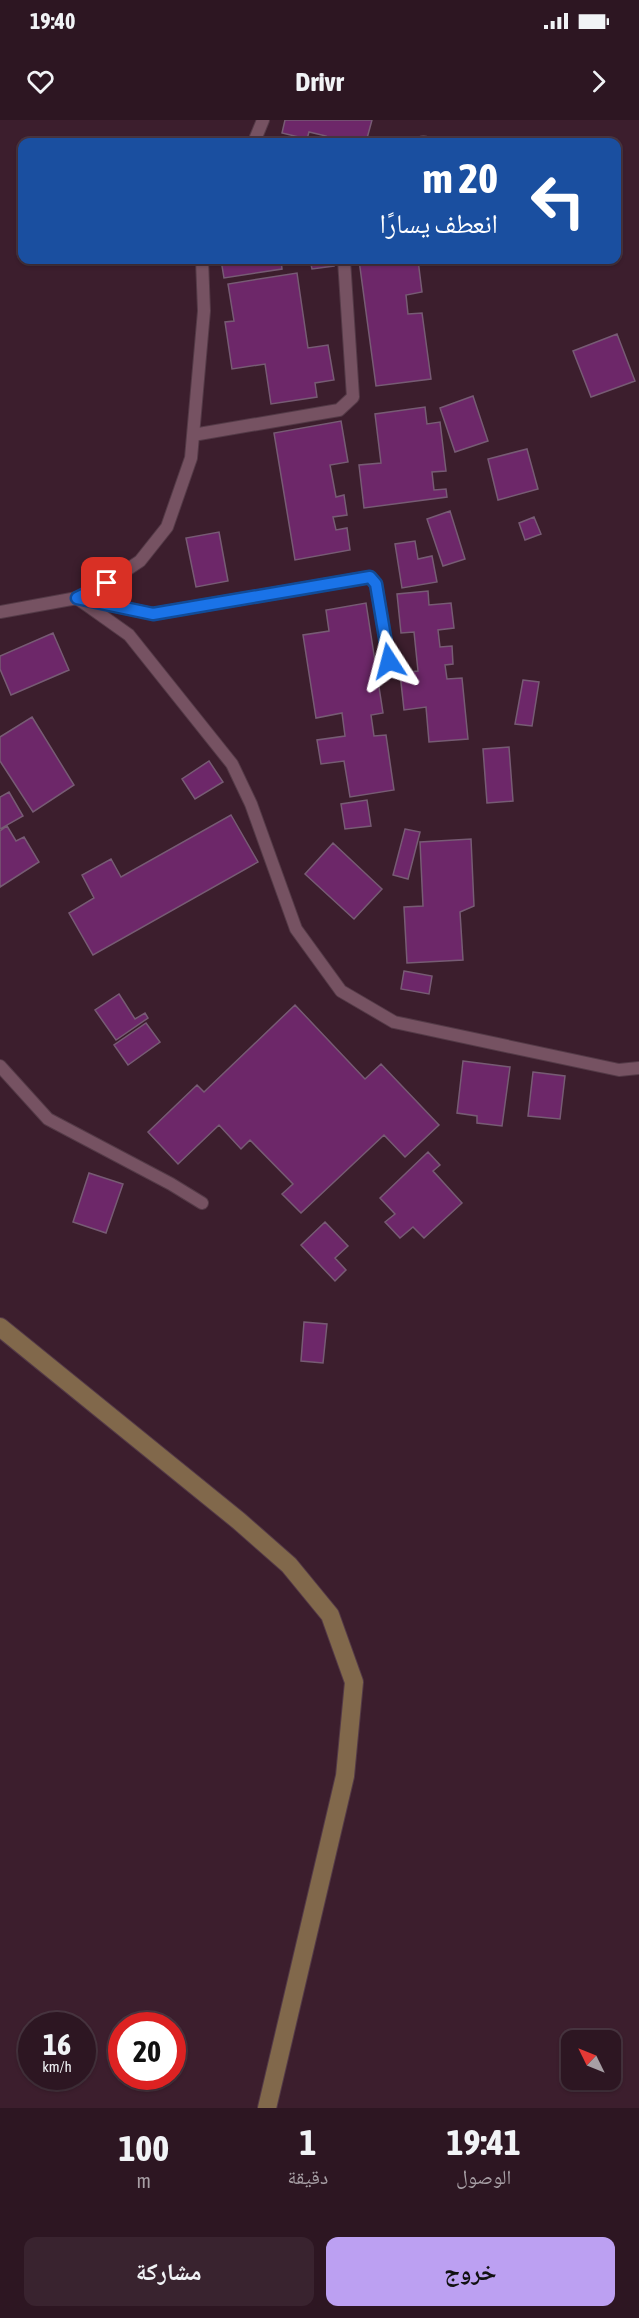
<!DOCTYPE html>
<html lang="ar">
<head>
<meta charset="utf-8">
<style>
	body { margin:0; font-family:"Asap Condensed","Noto Naskh Arabic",sans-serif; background:#39232f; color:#f1f3f6; direction:rtl; height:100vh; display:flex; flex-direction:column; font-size:22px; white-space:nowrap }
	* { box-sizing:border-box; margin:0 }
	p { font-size:20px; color:#a79fa5 }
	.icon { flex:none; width:33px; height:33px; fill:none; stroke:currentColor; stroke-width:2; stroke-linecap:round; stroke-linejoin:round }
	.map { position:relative; height:1988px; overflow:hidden; direction:ltr }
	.side { display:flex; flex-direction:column; background:#2d1622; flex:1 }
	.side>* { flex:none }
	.guide { position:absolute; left:18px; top:18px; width:603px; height:126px; border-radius:12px; box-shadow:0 2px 4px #0004,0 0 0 2px #483540; direction:rtl; background:#1a4fa0; color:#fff; overflow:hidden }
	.needle { width:39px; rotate:313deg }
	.buttons { position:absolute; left:561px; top:1910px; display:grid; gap:12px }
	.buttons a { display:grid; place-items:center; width:60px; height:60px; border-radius:12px; background:#2d1622; box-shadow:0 2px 4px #0004,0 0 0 2px #483540; font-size:30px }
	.speed { position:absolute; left:18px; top:1892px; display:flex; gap:12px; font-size:30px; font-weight:700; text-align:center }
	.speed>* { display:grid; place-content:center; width:78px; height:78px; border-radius:50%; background:#2d1622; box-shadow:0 2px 4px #0004,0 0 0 2px #483540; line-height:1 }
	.speed small { font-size:15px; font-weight:400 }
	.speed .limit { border:9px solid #d22; background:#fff; color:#111 }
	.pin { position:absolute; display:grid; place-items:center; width:51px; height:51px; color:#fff; margin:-26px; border-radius:12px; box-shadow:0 3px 9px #0006 }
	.me { position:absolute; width:66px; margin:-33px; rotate:351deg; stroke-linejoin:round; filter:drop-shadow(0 0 4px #0008) }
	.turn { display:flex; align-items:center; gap:21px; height:126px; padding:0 24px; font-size:27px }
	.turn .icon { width:78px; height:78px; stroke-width:2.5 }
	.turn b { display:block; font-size:42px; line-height:51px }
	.eta { display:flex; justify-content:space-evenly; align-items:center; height:102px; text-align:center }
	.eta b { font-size:36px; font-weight:700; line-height:42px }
	.cta { display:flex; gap:12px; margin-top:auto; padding:12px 24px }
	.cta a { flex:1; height:69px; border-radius:12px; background:#bca0f2; color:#111; font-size:24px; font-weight:700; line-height:69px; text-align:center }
	.cta a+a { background:#39232f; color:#f1f3f6 }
	.status { display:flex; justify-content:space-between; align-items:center; height:42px; padding:0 30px; background:#2d1622; direction:ltr }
	.status svg { height:16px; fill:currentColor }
	header { display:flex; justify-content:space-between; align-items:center; height:78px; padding:0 24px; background:#2d1622; font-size:27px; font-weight:700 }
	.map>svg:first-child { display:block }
	.building { fill:#6d2769; stroke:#775b74; stroke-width:1.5 }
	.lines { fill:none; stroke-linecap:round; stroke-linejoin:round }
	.lane-casing { stroke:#543a47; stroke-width:14 }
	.secondary-casing { stroke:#543a47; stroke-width:20 }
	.lane { stroke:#765262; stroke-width:12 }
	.secondary { stroke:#81684b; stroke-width:18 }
	.route-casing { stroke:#114b97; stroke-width:15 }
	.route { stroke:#1a73e8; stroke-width:10 }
</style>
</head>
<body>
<div class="status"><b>19:40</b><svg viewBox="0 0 49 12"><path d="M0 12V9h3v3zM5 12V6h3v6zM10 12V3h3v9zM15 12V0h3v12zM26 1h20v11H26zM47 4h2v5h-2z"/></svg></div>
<header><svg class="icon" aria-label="forward" viewBox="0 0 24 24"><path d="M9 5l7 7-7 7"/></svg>Drivr<svg class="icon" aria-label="heart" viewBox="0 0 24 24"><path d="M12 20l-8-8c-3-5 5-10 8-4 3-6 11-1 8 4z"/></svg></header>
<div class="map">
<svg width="639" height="1988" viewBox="0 0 639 1988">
	<rect width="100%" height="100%" fill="#3c1e2d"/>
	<path class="building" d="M285 0H372L366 22H334L325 20 326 16 309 12 307 19 282 13Z
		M221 140H281L282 149 224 158Z
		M310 140H333L334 146 312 149Z
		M359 140H418L422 172 406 175 408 194 422 193 431 259 376 266Z
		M297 153 308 228 328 225 334 260 315 263 317 277 271 284 265 244 232 249 225 202 234 201 228 164Z
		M617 214 635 261 591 277 573 231Z
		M473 276 488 321 455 332 440 288Z
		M425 287 427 304 440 302 446 351 432 352 434 370 446 369 447 377 364 388 359 345 381 343 375 294Z
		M341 301 348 342 330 345 336 377 344 375 347 395 333 397 336 410 347 408 350 430 295 440 274 313Z
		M527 329 538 369 498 380 488 339Z
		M450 391 465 439 443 446 427 399Z
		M534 397 541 414 525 420 519 403Z
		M219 412 228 461 196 467 186 418Z
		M415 421 418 439 432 436 437 462 402 468 395 424Z
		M428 471 429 485 451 483 454 508 438 510 440 527 452 526 453 544 445 545 447 559 462 558 468 619 429 622 426 587 404 590 400 553 418 551 414 512 401 513 397 474Z
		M366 483 383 593 371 595 374 616 386 615 394 670 350 677 344 641 321 644 317 620 345 616 342 593 316 598 303 515 329 511 326 490Z
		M53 513 69 550 11 575 0 549V536Z
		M523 560 539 562 532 606 515 604Z
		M32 597 74 665 33 692 0 641V617Z
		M509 627 513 681 487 683 483 629Z
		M209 641 223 662 195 679 182 659Z
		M9 672 23 696 0 709V677Z
		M367 680 371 706 345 709 341 684Z
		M231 695 258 742 93 835 69 793 94 778 82 755 111 739 121 757Z
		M7 706 16 721 24 717 39 742 0 767V711Z
		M405 709 420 712 408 759 393 755Z
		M471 719 474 786 460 792 463 840 407 843 404 787 423 786 420 722Z
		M333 723 382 769 354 799 305 754Z
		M404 851 432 856 429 874 401 869Z
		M119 874 135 899 145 893 148 898 116 920 95 890Z
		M295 885 365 959 381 944 439 1005 405 1037 384 1015 301 1093 282 1074 293 1064 250 1020 241 1029 219 1005 178 1044 148 1012 197 965 204 972Z
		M146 903 160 922 128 945 114 925Z
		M463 941 510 947 502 1006 477 1003V996L457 993Z
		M533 952 565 956 560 999 528 996Z
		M428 1032 440 1045 433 1051 462 1083 424 1118 413 1107 400 1118 385 1102 395 1094 380 1078Z
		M89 1053 123 1064 106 1113 73 1102Z
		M325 1102 348 1126 335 1138 346 1150 335 1161 301 1125Z
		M304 1202 327 1204 323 1243 301 1241Z"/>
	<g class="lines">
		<defs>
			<path id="lane" d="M254 22 263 0
				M423 22H424
				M193 315 339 290 353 277 344 140
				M77 478 129 515 232 644 251 684 296 809 341 871 394 902 619 950 639 948
				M82 479 153 494 370 457 376 464 389 541
				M0 492 77 478 107 463 140 441 167 407 191 338 204 191 202 140
				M0 946 48 999 171 1064 202 1083"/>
			<path id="secondary" d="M0 1207 239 1401 289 1445 330 1495 354 1562 345 1656 267 1988"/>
		</defs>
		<use href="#lane" class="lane-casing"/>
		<use href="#secondary" class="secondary-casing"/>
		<use href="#lane" class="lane"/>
		<use href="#secondary" class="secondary"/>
	</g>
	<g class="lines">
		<defs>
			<path id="route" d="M107 463 77 478 153 494 370 457 376 464 389 541"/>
		</defs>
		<use href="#route" class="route-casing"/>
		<use href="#route" class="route"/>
	</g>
</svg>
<div class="buttons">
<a><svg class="needle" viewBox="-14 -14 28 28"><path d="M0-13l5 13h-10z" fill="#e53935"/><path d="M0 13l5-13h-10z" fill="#a79fa5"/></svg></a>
</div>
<div class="speed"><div>16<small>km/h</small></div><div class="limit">20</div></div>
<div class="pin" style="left:107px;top:463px;background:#d93025"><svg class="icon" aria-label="arrive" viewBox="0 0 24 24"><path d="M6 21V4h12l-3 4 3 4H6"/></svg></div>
<svg class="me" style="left:389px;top:541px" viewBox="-20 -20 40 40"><path d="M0-17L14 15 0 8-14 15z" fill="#1a73e8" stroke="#fff" stroke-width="4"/></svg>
<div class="guide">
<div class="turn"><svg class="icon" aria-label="left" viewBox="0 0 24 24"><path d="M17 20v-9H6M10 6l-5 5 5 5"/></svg><div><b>20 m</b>انعطف يسارًا</div></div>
</div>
</div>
<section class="side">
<div class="eta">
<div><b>19:41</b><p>الوصول</p></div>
<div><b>1</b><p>دقيقة</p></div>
<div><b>100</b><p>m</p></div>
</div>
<div class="cta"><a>خروج</a><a>مشاركة</a></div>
</section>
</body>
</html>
